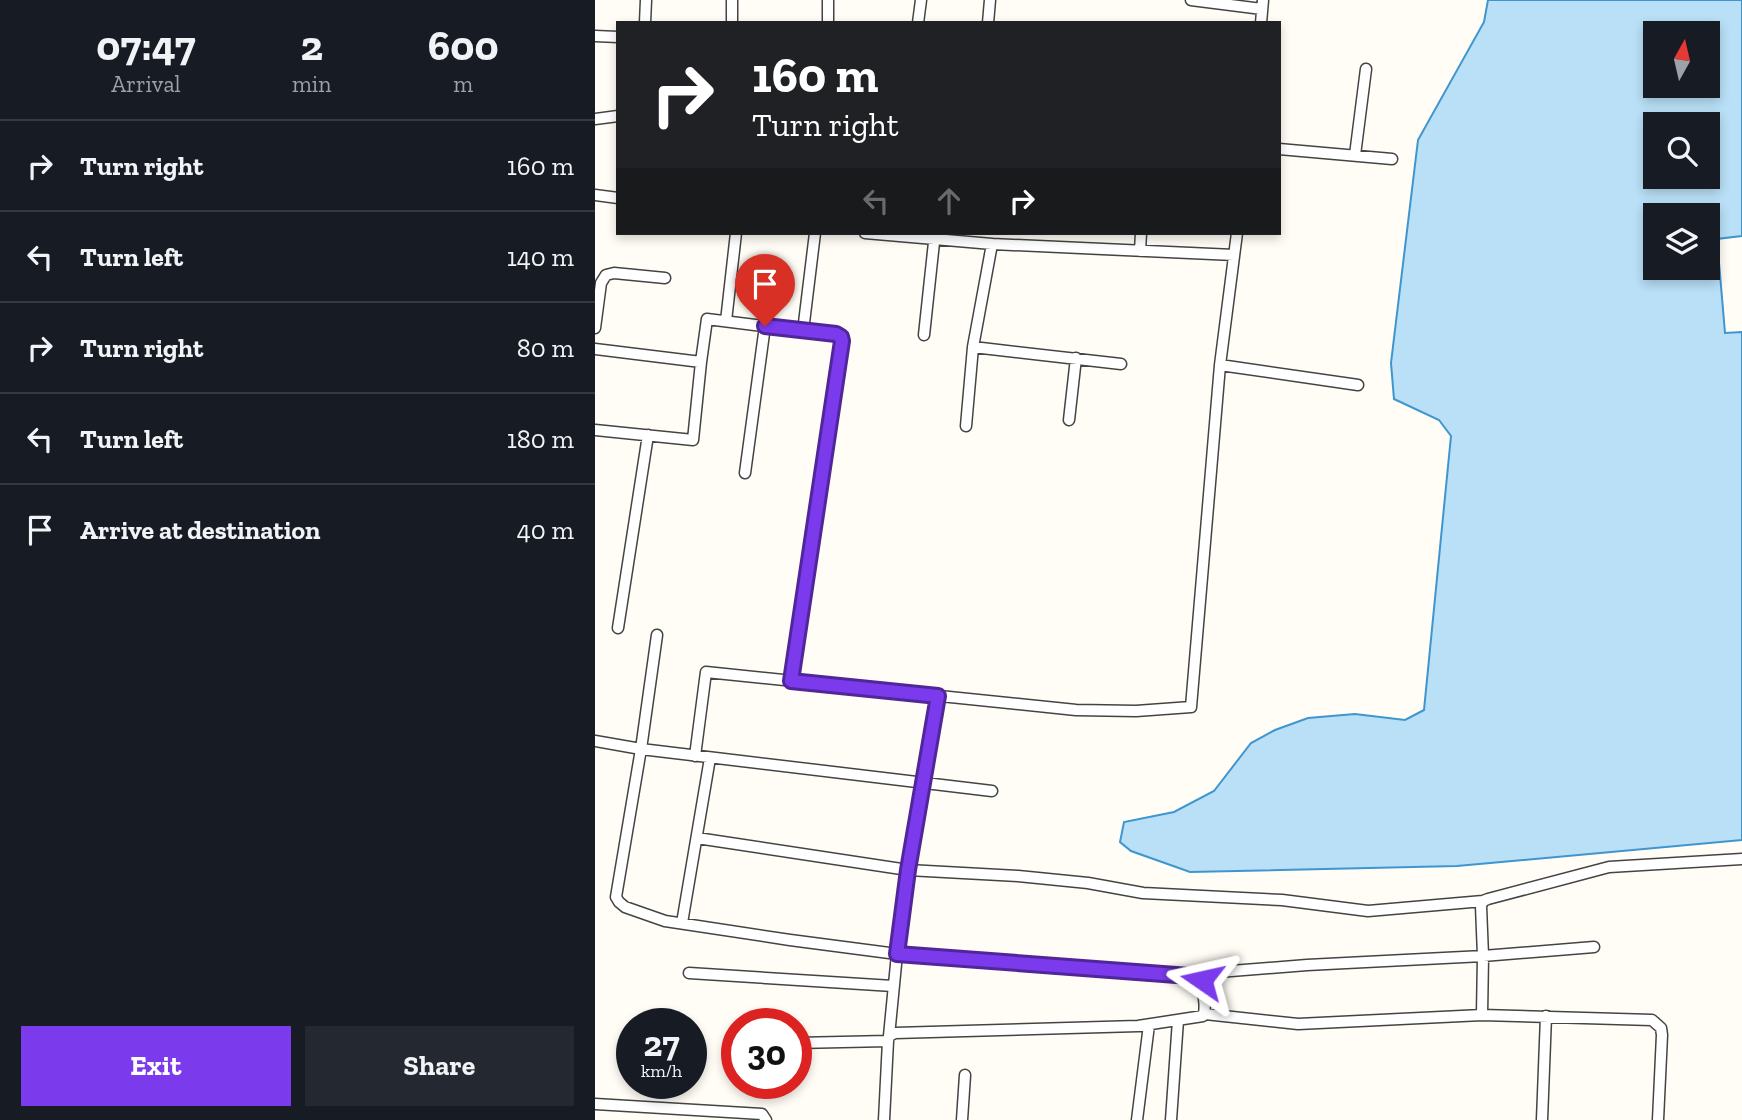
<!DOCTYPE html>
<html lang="en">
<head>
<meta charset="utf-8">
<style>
	body { margin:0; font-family:"Zilla Slab",serif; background:#242831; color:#f1f3f6; height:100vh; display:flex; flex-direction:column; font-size:26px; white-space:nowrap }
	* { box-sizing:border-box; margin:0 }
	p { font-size:23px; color:#9ea1a6 }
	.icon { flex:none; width:38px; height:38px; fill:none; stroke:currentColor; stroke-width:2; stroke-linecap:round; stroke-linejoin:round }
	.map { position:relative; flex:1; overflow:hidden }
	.details { display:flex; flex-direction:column; background:#171b24; width:595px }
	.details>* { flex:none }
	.banner { position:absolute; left:21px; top:21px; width:665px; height:214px; border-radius:0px; box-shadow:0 4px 10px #0003; background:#202124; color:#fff; overflow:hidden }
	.needle { width:46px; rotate:8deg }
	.controls { position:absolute; left:1048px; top:21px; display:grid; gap:14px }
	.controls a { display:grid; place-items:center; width:77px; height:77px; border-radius:0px; background:#171b24; box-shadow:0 4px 10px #0003; font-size:35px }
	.speed { position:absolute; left:21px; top:1008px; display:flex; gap:14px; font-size:35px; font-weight:700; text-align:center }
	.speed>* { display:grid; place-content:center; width:91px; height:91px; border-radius:50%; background:#171b24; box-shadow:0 4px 10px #0003; line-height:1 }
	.speed small { font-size:18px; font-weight:400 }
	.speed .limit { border:10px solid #d22; background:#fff; color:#111 }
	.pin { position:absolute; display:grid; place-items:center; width:60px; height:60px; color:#fff; margin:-72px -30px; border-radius:50% 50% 50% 0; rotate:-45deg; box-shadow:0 0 7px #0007 }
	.pin .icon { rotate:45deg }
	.me { position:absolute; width:77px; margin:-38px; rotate:281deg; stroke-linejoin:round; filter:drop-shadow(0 0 5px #0008) }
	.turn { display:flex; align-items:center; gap:24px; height:147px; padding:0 21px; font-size:32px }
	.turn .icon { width:91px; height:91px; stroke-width:2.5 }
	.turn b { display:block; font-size:49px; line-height:60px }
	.lanes { display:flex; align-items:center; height:66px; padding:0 21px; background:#0003; justify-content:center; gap:35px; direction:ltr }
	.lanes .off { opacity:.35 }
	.eta { display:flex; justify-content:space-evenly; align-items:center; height:119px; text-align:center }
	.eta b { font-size:42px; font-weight:700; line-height:49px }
	.button { display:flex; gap:14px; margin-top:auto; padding:14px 21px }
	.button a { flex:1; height:80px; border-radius:0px; background:#7c3aed; color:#fff; font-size:28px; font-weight:700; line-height:80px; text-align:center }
	.button a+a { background:#242831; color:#f1f3f6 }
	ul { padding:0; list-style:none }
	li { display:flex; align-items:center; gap:21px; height:91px; padding:0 21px; border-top:2px solid #363941 }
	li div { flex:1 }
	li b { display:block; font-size:26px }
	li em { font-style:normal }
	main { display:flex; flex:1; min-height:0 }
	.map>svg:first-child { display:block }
	.water { fill:#b9e0f7; stroke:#3f96cf; stroke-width:2; fill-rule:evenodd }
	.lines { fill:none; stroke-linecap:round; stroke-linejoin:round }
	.minor-casing { stroke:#444; stroke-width:13 }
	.minor { stroke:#fff; stroke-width:10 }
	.route-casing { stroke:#51269a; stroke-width:18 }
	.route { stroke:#7c3aed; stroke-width:12 }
</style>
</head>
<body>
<main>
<section class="details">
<div class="eta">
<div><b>07:47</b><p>Arrival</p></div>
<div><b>2</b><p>min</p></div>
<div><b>600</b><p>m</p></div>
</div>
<ul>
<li><svg class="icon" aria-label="right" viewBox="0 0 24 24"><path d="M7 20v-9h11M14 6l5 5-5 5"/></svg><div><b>Turn right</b></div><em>160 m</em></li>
<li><svg class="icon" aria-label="left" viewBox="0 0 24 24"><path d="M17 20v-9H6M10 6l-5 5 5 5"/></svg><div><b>Turn left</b></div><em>140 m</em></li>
<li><svg class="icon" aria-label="right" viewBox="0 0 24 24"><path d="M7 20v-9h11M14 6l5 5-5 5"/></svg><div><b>Turn right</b></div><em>80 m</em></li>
<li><svg class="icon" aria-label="left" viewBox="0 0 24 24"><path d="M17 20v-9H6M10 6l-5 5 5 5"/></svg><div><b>Turn left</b></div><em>180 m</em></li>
<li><svg class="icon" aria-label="arrive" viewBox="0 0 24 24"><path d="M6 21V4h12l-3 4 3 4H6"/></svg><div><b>Arrive at destination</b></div><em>40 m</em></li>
</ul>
<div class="button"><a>Exit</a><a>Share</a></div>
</section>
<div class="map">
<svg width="1147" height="1120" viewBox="0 0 1147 1120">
	<rect width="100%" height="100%" fill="#fffdf5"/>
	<path class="water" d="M893 0H1147V236L1122 239 1130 333 1147 332V840L862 866 595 872 536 851 525 842 529 822 579 812 619 791 656 743 680 730 713 718 760 714 810 720 829 710 856 436 844 420 799 399 796 363 823 140 889 22ZM1060 33H1113V86H1060ZM1060 124H1113V177H1060ZM1060 215H1113V268H1060Z"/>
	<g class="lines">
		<defs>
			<path id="minor" d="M233 0V23
				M596 0 667 9
				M50 23 51 0
				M137 23V0
				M323 23 326 0
				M393 23 395 0
				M666 23 668 0
				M0 36 23 37
				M0 119 23 116
				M684 149 797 159
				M760 155 771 69
				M0 195 23 198
				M270 233 397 244 639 255
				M397 244 378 347 526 364
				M545 251 546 233
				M131 321 141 233
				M0 328 6 283 11 275 19 273 70 278
				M329 335 340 233
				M0 349 106 362 98 440 0 430
				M106 362 112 319 208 331 220 233
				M625 365 763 385
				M474 420 481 358
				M371 426 378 347
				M150 473 170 326
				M23 628 53 435
				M62 635 46 749 397 791
				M196 681 247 341 246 337 241 334 208 331
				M343 696 313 870 302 954 608 977
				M0 741 46 749 21 897 24 902 30 907 70 921 195 940 302 954 294 1036
				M100 756 111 672 481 710 541 711 596 707 625 365 642 233
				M102 836V838L313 870 423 876 493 883 548 893 687 900 773 911 888 901
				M87 923 115 758
				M94 973 298 986
				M610 1014 703 1024 887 1015 1057 1020 1066 1028 1067 1035 1063 1120
				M887 1015 888 956 999 947
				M201 1043 293 1041
				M0 1104 167 1114 171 1120
				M289 1120 293 1041 294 1036 300 1033 543 1026 608 1016C614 1003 602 986 611 973L712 965 888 956 886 906 888 901 893 899 1014 867 1147 859
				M367 1120 370 1075
				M542 1120 554 1025
				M576 1120 583 1020
				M947 1120 951 1016"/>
		</defs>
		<use href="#minor" class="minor-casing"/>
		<use href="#minor" class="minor"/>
	</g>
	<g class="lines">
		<defs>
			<path id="route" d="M170 326 241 334 246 337 247 341 196 681 343 696 313 870 302 954 608 977 607 980"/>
		</defs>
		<use href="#route" class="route-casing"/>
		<use href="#route" class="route"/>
	</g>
</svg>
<div class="controls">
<a><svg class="needle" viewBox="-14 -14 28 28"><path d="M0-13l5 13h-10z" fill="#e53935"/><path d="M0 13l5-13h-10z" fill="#9ea1a6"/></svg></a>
<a><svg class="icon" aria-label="search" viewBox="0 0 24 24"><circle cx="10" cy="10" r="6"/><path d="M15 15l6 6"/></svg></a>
<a><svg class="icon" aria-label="layers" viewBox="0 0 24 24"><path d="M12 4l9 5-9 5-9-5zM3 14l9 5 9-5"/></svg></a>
</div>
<div class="speed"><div>27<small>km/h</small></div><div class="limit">30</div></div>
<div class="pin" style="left:170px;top:326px;background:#d93025"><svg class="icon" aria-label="arrive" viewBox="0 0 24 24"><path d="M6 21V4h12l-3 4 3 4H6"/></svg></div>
<svg class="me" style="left:607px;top:980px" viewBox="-20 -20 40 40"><path d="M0-17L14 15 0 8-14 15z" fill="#7c3aed" stroke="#fff" stroke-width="4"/></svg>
<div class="banner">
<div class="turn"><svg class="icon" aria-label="right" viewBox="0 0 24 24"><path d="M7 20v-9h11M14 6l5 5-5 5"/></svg><div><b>160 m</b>Turn right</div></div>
<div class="lanes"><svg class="icon off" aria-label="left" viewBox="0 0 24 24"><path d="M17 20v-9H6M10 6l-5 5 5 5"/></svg><svg class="icon off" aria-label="ahead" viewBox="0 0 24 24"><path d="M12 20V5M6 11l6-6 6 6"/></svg><svg class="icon" aria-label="right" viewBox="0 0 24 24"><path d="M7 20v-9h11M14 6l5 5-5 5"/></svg></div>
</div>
</div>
</main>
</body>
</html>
